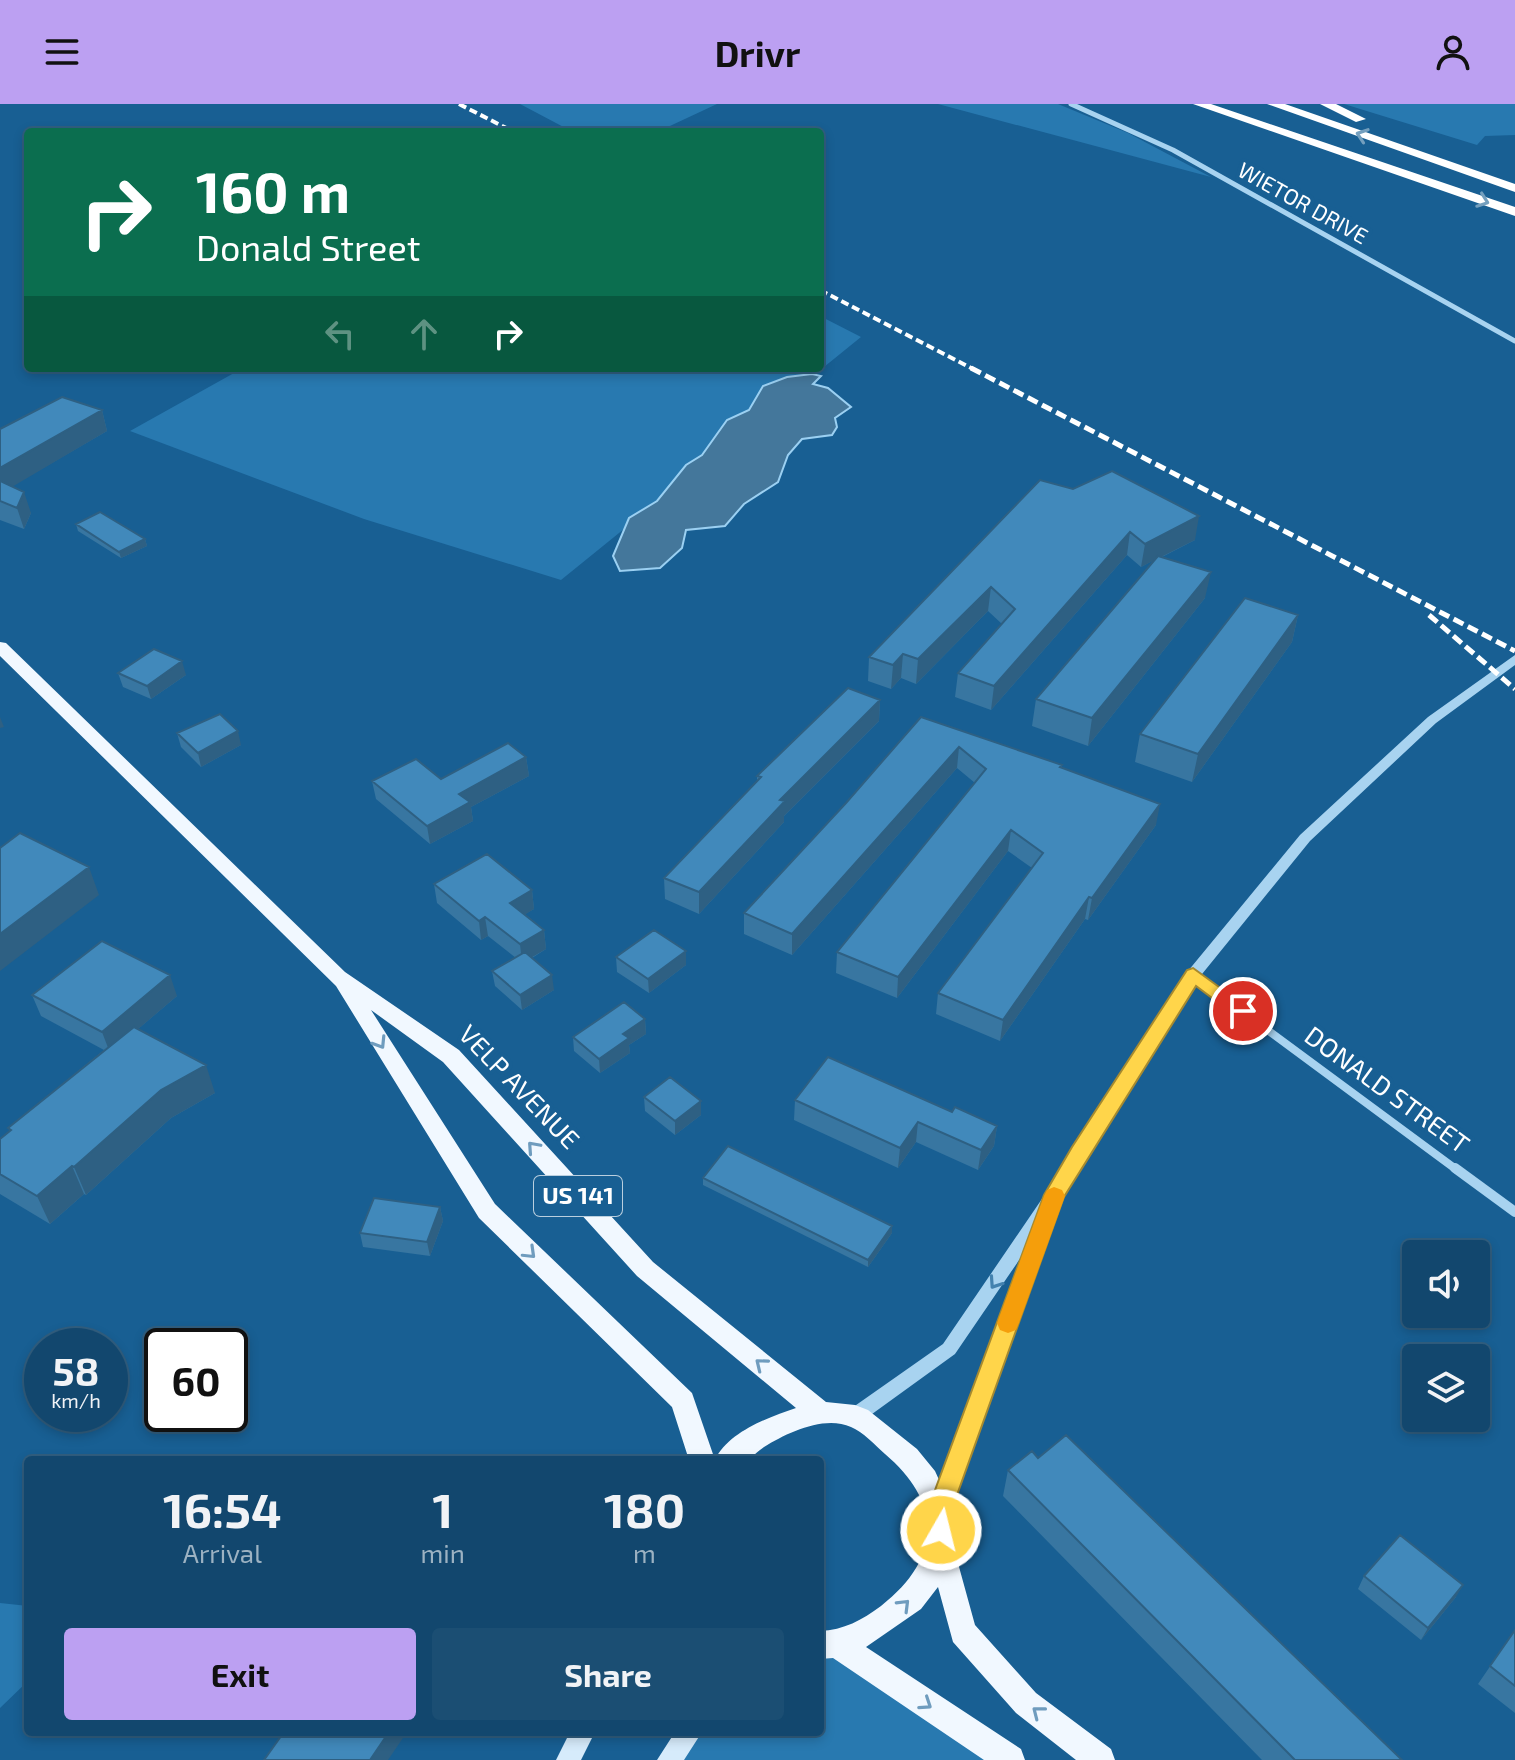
<!DOCTYPE html>
<html lang="en">
<head>
<meta charset="utf-8">
<style>
	body { margin:0; font-family:"Exo 2",sans-serif; background:#1b4e73; color:#f1f3f6; height:100vh; display:flex; flex-direction:column; font-size:30px; white-space:nowrap }
	* { box-sizing:border-box; margin:0 }
	p { font-size:26px; color:#9cb2c2 }
	.icon { flex:none; width:44px; height:44px; fill:none; stroke:currentColor; stroke-width:2; stroke-linecap:round; stroke-linejoin:round }
	.map { position:relative; flex:1; overflow:hidden }
	.details { position:absolute; left:24px; top:1352px; width:800px; height:280px; display:flex; flex-direction:column; background:#12476e; border-radius:8px; box-shadow:0 4px 12px #0003,0 0 0 2px #315f81 }
	.details>* { flex:none }
	.guide { position:absolute; left:24px; top:24px; width:800px; height:244px; border-radius:8px; box-shadow:0 4px 12px #0003,0 0 0 2px #315f81; background:#0b6e4f; color:#fff; overflow:hidden }
	.fabs { position:absolute; left:1402px; top:1136px; display:grid; gap:16px }
	.fabs a { display:grid; place-items:center; width:88px; height:88px; border-radius:8px; background:#12476e; box-shadow:0 4px 12px #0003,0 0 0 2px #315f81; font-size:40px }
	.speed { position:absolute; left:24px; top:1224px; display:flex; gap:16px; font-size:40px; font-weight:700; text-align:center }
	.speed>* { display:grid; place-content:center; width:104px; height:104px; border-radius:50%; background:#12476e; box-shadow:0 4px 12px #0003,0 0 0 2px #315f81; line-height:1 }
	.speed small { font-size:20px; font-weight:400 }
	.speed .limit { border:4px solid #111; border-radius:12px; background:#fff; color:#111 }
	.pin { position:absolute; display:grid; place-items:center; width:68px; height:68px; color:#fff; margin:-34px; border:4px solid #fff; border-radius:50%; box-shadow:0 2px 8px #0007 }
	.me { position:absolute; width:88px; margin:-44px; rotate:8deg; stroke-linejoin:round; filter:drop-shadow(0 0 6px #0008) }
	.turn { display:flex; align-items:center; gap:28px; height:168px; padding:0 40px; font-size:36px }
	.turn .icon { width:104px; height:104px; stroke-width:2.5 }
	.turn b { display:block; font-size:56px; line-height:68px }
	.lanes { display:flex; align-items:center; height:76px; padding:0 40px; background:#0003; justify-content:center; gap:40px; direction:ltr }
	.lanes .off { opacity:.35 }
	.eta { display:flex; justify-content:space-evenly; align-items:center; height:136px; text-align:center }
	.eta b { font-size:48px; font-weight:700; line-height:56px }
	.button { display:flex; gap:16px; margin-top:auto; padding:16px 40px }
	.button a { flex:1; height:92px; border-radius:8px; background:#bca0f2; color:#111; font-size:32px; font-weight:700; line-height:92px; text-align:center }
	.button a+a { background:#1b4e73; color:#f1f3f6 }
	header { display:flex; justify-content:space-between; align-items:center; height:104px; padding:0 40px; background:#bca0f2; color:#111; font-size:36px; font-weight:700 }
	.map>svg:first-child { display:block }
	.green { fill:#2879b0 }
	.water { fill:#44779b; stroke:#9bd0f2; stroke-width:2 }
	.lines { fill:none; stroke-linecap:round; stroke-linejoin:round }
	.minor-far2 { stroke:#a8d3f0; stroke-width:5 }
	.minor-far1 { stroke:#a8d3f0; stroke-width:8 }
	.minor { stroke:#a8d3f0; stroke-width:10 }
	.tertiary { fill:#a8d3f0; fill-rule:evenodd }
	.secondary { fill:#d6ebfb; fill-rule:evenodd }
	.primary { fill:#f1f8ff; fill-rule:evenodd }
	.motorway { fill:#fff; fill-rule:evenodd }
	.rail-far1 { stroke:#fff; stroke-width:4; stroke-dasharray:8 4; stroke-linecap:butt }
	.rail { stroke:#fff; stroke-width:5; stroke-dasharray:11 5; stroke-linecap:butt }
	.wall { fill:#3876a1 }
	.shaded-wall { fill:#2e6083 }
	.building { fill:#4189bb; stroke:#2e6083; stroke-width:2 }
	.oneway { stroke:#749fbe }
	.oneway2 { stroke:#6f9cbe }
	.oneway3 { stroke:#4382af }
	.route { fill:#ffd54a; stroke:#a68a30; stroke-width:2 }
	.slow { fill:#f59e0b }
	.labels { text-anchor:middle; stroke-width:8; stroke-linejoin:round; paint-order:stroke }
	.far-street-label { font-size:22px; fill:#fff; stroke:#185f93 }
	.shield { fill:#185f93; stroke:#bacfdf; stroke-width:2 }
	.shield-label { font-size:24px; font-weight:bold; fill:#fff }
	.street-label { font-size:26px; fill:#fff; stroke:#185f93 }
</style>
</head>
<body>
<header><svg class="icon" aria-label="menu" viewBox="0 0 24 24"><path d="M4 6h16M4 12h16M4 18h16"/></svg>Drivr<svg class="icon" aria-label="person" viewBox="0 0 24 24"><circle cx="12" cy="8" r="4"/><path d="M4 21q1-7 8-7t8 7"/></svg></header>
<div class="map">
<svg width="1515" height="1656" viewBox="0 0 1515 1656">
	<rect width="100%" height="100%" fill="#185f93"/>
	<path class="green" d="M520 0H717L657 28H573Z
		M938 0H1058L1128 29 1211 73Z
		M1344 0H1515V31L1485 32 1477 41Z
		M820 212 861 233 561 476 364 415 130 327 243 264H820Z
		M0 1499 28 1502V1577L0 1604Z
		M820 1541 1010 1656H669L690 1628H820Z"/>
	<path class="water" d="M812 270 821 272 813 280 828 284 851 303 835 314 837 323 832 331 802 335 788 351 778 378 744 400 725 422 686 426 682 444 660 464 620 467 613 452 629 414 657 397 686 361 702 351 727 316 749 306 763 282 787 273Z"/>
	<g class="lines">
		<path class="minor-far2" d="M1071 0 1173 46 1515 237"/>
		<path class="minor-far1" d="M1193 871 1457 1066"/>
		<path class="minor" d="M1455 1064 1515 1108"/>
		<path class="tertiary" d="M1515 551V561L1436 619 1310 737 1198 875 1051 1108 1055 1113 949 1405 947 1411 940 1414 933 1411 931 1405 1028 1143 955 1250 861 1318 855 1320 849 1318 846 1312 849 1306 943 1240 1048 1086 1188 867 1300 731 1428 613Z"/>
		<path class="secondary" d="M570 1628H595L581 1656H556Z
			M675 1628H702L684 1656H657Z"/>
		<path class="primary" d="M0 538 6 539 345 868 459 946 653 1158 826 1298 855 1301 868 1306 917 1345 935 1367 950 1400 955 1424 953 1441 975 1521 1036 1589 1111 1645 1115 1656H1076L1016 1609 953 1538 938 1483 921 1505 866 1543 1021 1645 1025 1656H984L833 1554 820 1555V1527C844 1526 862 1516 881 1502 941 1455 944 1400 885 1350 875 1341 863 1328 851 1323 824 1311 787 1329 764 1343 758 1347 751 1355 744 1356 727 1360 706 1356 689 1356L672 1303 479 1114 336 882 0 552ZM371 906 443 958 637 1172 796 1304C769 1313 728 1328 715 1356L692 1289 495 1100Z"/>
		<path class="motorway" d="M1193 0H1211L1515 103V112Z
			M1267 0H1285L1515 80V88Z
			M1320 0H1336L1366 15 1356 18Z"/>
		<path class="rail-far1" d="M459 0 514 28
			M820 186 975 266"/>
		<path class="rail" d="M971 264 1515 547
			M1429 511 1515 585"/>
	</g>
	<path class="wall" d="M102 306 107 327 12 382 31 409 24 425 0 416V325Z
		M1040 376 1195 436 1162 453 1205 494 1088 642 1032 622 1036 595 1154 456 1141 463 1127 451 991 606 955 593 958 569 1002 520 988 507 916 580 901 574 891 585 868 577 869 553Z
		M76 420 145 435 147 442 121 454 78 427Z
		M1298 511 1292 538 1192 678 1135 658 1140 630Z
		M118 569 186 571 151 595 123 583Z
		M880 596 879 617 784 712V718L699 810 665 795 664 774 757 677V672Z
		M921 613 1062 661V664L1156 721 1088 816 1085 815 1000 937 936 910 938 889 1032 764 1008 747 897 894 836 869 837 848 975 679 957 664 792 851 744 830V809L846 699Z
		M177 629 241 641 201 663 181 643Z
		M526 653 529 672 471 703 473 717 430 740 376 695 372 677 441 675Z
		M434 780 532 786 534 805 525 810 544 826 546 845 532 854 554 886 522 906 495 882 492 867 516 854 488 832 481 836 437 799Z
		M686 847V861L649 889 617 868 616 853Z
		M32 891 177 892 138 925 215 989 171 1014 86 1091 84 1090 50 1120 0 1090V1035L10 1027 8 1024 104 946 41 912Z
		M645 915 646 930 629 941 630 949 600 969 574 947 573 933Z
		M644 993 701 1011 675 1031 645 1007Z
		M795 996 997 1022 994 1042 978 1066 916 1038 898 1064 794 1016Z
		M703 1074 892 1122V1129L868 1163 703 1081Z
		M440 1103 443 1117 430 1152 363 1143 360 1129Z
		M1038 1354 1402 1656H1262L1003 1392 1008 1366Z
		M1364 1472 1456 1493 1421 1536 1358 1485Z
		M1515 1526V1609L1478 1580Z"/>
	<path class="shaded-wall" d="M102 306 107 327 0 390V364Z
		M24 388 31 409 24 425 17 404Z
		M1199 412 1195 436 1141 463 1145 440Z
		M1130 428 1127 451 991 606 994 582Z
		M145 435 147 442 121 454 119 448Z
		M1211 468 1205 494 1088 642 1092 614Z
		M991 483 988 507 916 580 918 555Z
		M1298 511 1292 538 1192 678 1198 650Z
		M903 550 901 574 891 585 893 561Z
		M182 557 186 571 151 595 147 582Z
		M880 596 879 617 784 712V718L699 810V788L780 696Z
		M0 613 4 623 0 624Z
		M238 627 241 641 201 663 198 649Z
		M959 643 957 664 792 851V830Z
		M526 653 529 672 471 703 473 717 430 740 427 722 459 690Z
		M1160 700 1156 721 1088 816 1092 794Z
		M1011 726 1008 747 897 894 898 873Z
		M89 763 99 791 0 867V830Z
		M532 786 534 805 513 818 510 799Z
		M1089 793 1085 815 1000 937 1003 916Z
		M485 813 488 832 481 836 479 817Z
		M544 826 546 845 522 859 520 840Z
		M686 847V861L649 889 648 875Z
		M170 871 177 892 110 949 102 928Z
		M552 871 554 886 522 906 520 891Z
		M645 915 646 930 629 941 630 949 600 969 599 955 623 930Z
		M206 961 215 989 171 1014 86 1091 74 1063 161 986Z
		M701 997V1011L675 1031V1017Z
		M918 1018 916 1038 898 1064 900 1044Z
		M997 1022 994 1042 978 1066 981 1046Z
		M72 1062 84 1090 50 1120 37 1092Z
		M440 1103 443 1117 430 1152 427 1138Z
		M892 1122V1129L868 1163V1156Z
		M1463 1481 1456 1493 1421 1536 1428 1524Z
		M389 1628H407L388 1656H370Z"/>
	<path class="building" d="M62 293 102 306 0 364V325Z
		M1112 367 1199 412 1145 440 1130 428 994 582 958 569 1015 505 991 483 918 555 903 550 893 561 869 553 1040 376 1073 385Z
		M0 377 24 388 17 404 0 397Z
		M100 408 145 435 119 448 76 420Z
		M1158 452 1211 468 1092 614 1036 595Z
		M1245 494 1298 511 1198 650 1140 630Z
		M154 545 182 557 147 582 118 569Z
		M848 584 880 596 780 696 785 697 699 788 664 774 761 673 757 672Z
		M220 610 238 627 198 649 177 629Z
		M921 613 1062 661 1060 663 1160 700 1092 794 1089 793 1003 916 938 889 1043 749 1011 726 898 873 837 848 986 665 959 643 792 830 744 809 846 699Z
		M508 639 526 653 459 690 470 698 427 722 372 677 416 655 441 675Z
		M20 729 89 763 0 830V744Z
		M487 750 532 786 510 799 544 826 520 840 485 813 479 817 434 780Z
		M654 826 686 847 648 875 616 853Z
		M102 837 170 871 102 928 32 891Z
		M525 848 552 871 520 891 492 867Z
		M624 898 645 915 623 930 629 934 599 955 573 933Z
		M134 923 206 961 161 986 74 1063 72 1062 37 1092 0 1070V1035L11 1026 8 1024Z
		M828 953 952 1008 955 1003 997 1022 981 1046 918 1018 900 1044 795 996Z
		M670 973 701 997 675 1017 644 993Z
		M728 1042 892 1122 868 1156 703 1074Z
		M374 1094 440 1103 427 1138 360 1129Z
		M1066 1331 1402 1656H1295L1008 1366 1032 1347 1038 1354Z
		M1400 1431 1463 1481 1428 1524 1364 1472Z
		M1515 1526V1582L1490 1562Z
		M284 1628H389L370 1656H264Z"/>
	<defs><path id="oneway-chevron" d="M-2-3.5L2.5 0L-2 3.5" fill="none" stroke-width="1.6" stroke-linecap="round" stroke-linejoin="round" transform="scale(2)"/></defs>
	<g class="oneway">
		<use href="#oneway-chevron" transform="translate(1362 31) rotate(-161)"/>
		<use href="#oneway-chevron" transform="translate(1483 97) rotate(20)"/>
	</g>
	<g class="oneway2">
		<use href="#oneway-chevron" transform="translate(380 939) rotate(58)"/>
		<use href="#oneway-chevron" transform="translate(533 1043) rotate(-132)"/>
		<use href="#oneway-chevron" transform="translate(530 1149) rotate(44)"/>
		<use href="#oneway-chevron" transform="translate(761 1260) rotate(-141)"/>
		<use href="#oneway-chevron" transform="translate(904 1501) rotate(-45)"/>
		<use href="#oneway-chevron" transform="translate(926 1600) rotate(34)"/>
		<use href="#oneway-chevron" transform="translate(1038 1608) rotate(-142)"/>
	</g>
	<use class="oneway3" href="#oneway-chevron" transform="translate(995 1179) rotate(124)"/>
	<path class="route" d="M1193 864 1252 907 1243 914 1236 912 1196 882 1064 1093 952 1405 953 1426 950 1435 941 1438 932 1435 928 1405 1044 1091 1072 1043 1187 866Z"/>
	<path class="slow" d="M1054 1083 1062 1086 1065 1092 1019 1219 1016 1226 1008 1229 1000 1226 997 1219 1044 1092 1047 1086Z"/>
	<g class="labels">
		<g class="far-street-label">
			<text transform="translate(1303 99) rotate(29)" y="8">WIETOR DRIVE</text>
		</g>
		<rect class="shield" x="534" y="1072" width="88" height="40" rx="6"/>
		<g class="shield-label">
			<text x="578" y="1100">US 141</text>
		</g>
		<g class="street-label">
			<text transform="translate(519 983) rotate(46)" y="9">VELP AVENUE</text>
			<text transform="translate(1387 986) rotate(36)" y="9">DONALD STREET</text>
		</g>
	</g>
</svg>
<div class="fabs">
<a><svg class="icon" aria-label="sound" viewBox="0 0 24 24"><path d="M4 9h4l5-4v14l-5-4H4zM17 9q2 3 0 6"/></svg></a>
<a><svg class="icon" aria-label="layers" viewBox="0 0 24 24"><path d="M12 4l9 5-9 5-9-5zM3 14l9 5 9-5"/></svg></a>
</div>
<div class="speed"><div>58<small>km/h</small></div><div class="limit">60</div></div>
<div class="pin" style="left:1243px;top:907px;background:#d93025"><svg class="icon" aria-label="arrive" viewBox="0 0 24 24"><path d="M6 21V4h12l-3 4 3 4H6"/></svg></div>
<svg class="me" style="left:941px;top:1426px" viewBox="-20 -20 40 40"><circle r="17" fill="#ffd54a" stroke="#fff" stroke-width="3"/><path d="M0-11L8 9 0 5-8 9z" fill="#fff"/></svg>
<div class="guide">
<div class="turn"><svg class="icon" aria-label="right" viewBox="0 0 24 24"><path d="M7 20v-9h11M14 6l5 5-5 5"/></svg><div><b>160 m</b>Donald Street</div></div>
<div class="lanes"><svg class="icon off" aria-label="left" viewBox="0 0 24 24"><path d="M17 20v-9H6M10 6l-5 5 5 5"/></svg><svg class="icon off" aria-label="ahead" viewBox="0 0 24 24"><path d="M12 20V5M6 11l6-6 6 6"/></svg><svg class="icon" aria-label="right" viewBox="0 0 24 24"><path d="M7 20v-9h11M14 6l5 5-5 5"/></svg></div>
</div>
<section class="details">
<div class="eta">
<div><b>16:54</b><p>Arrival</p></div>
<div><b>1</b><p>min</p></div>
<div><b>180</b><p>m</p></div>
</div>
<div class="button"><a>Exit</a><a>Share</a></div>
</section>
</div>
</body>
</html>
